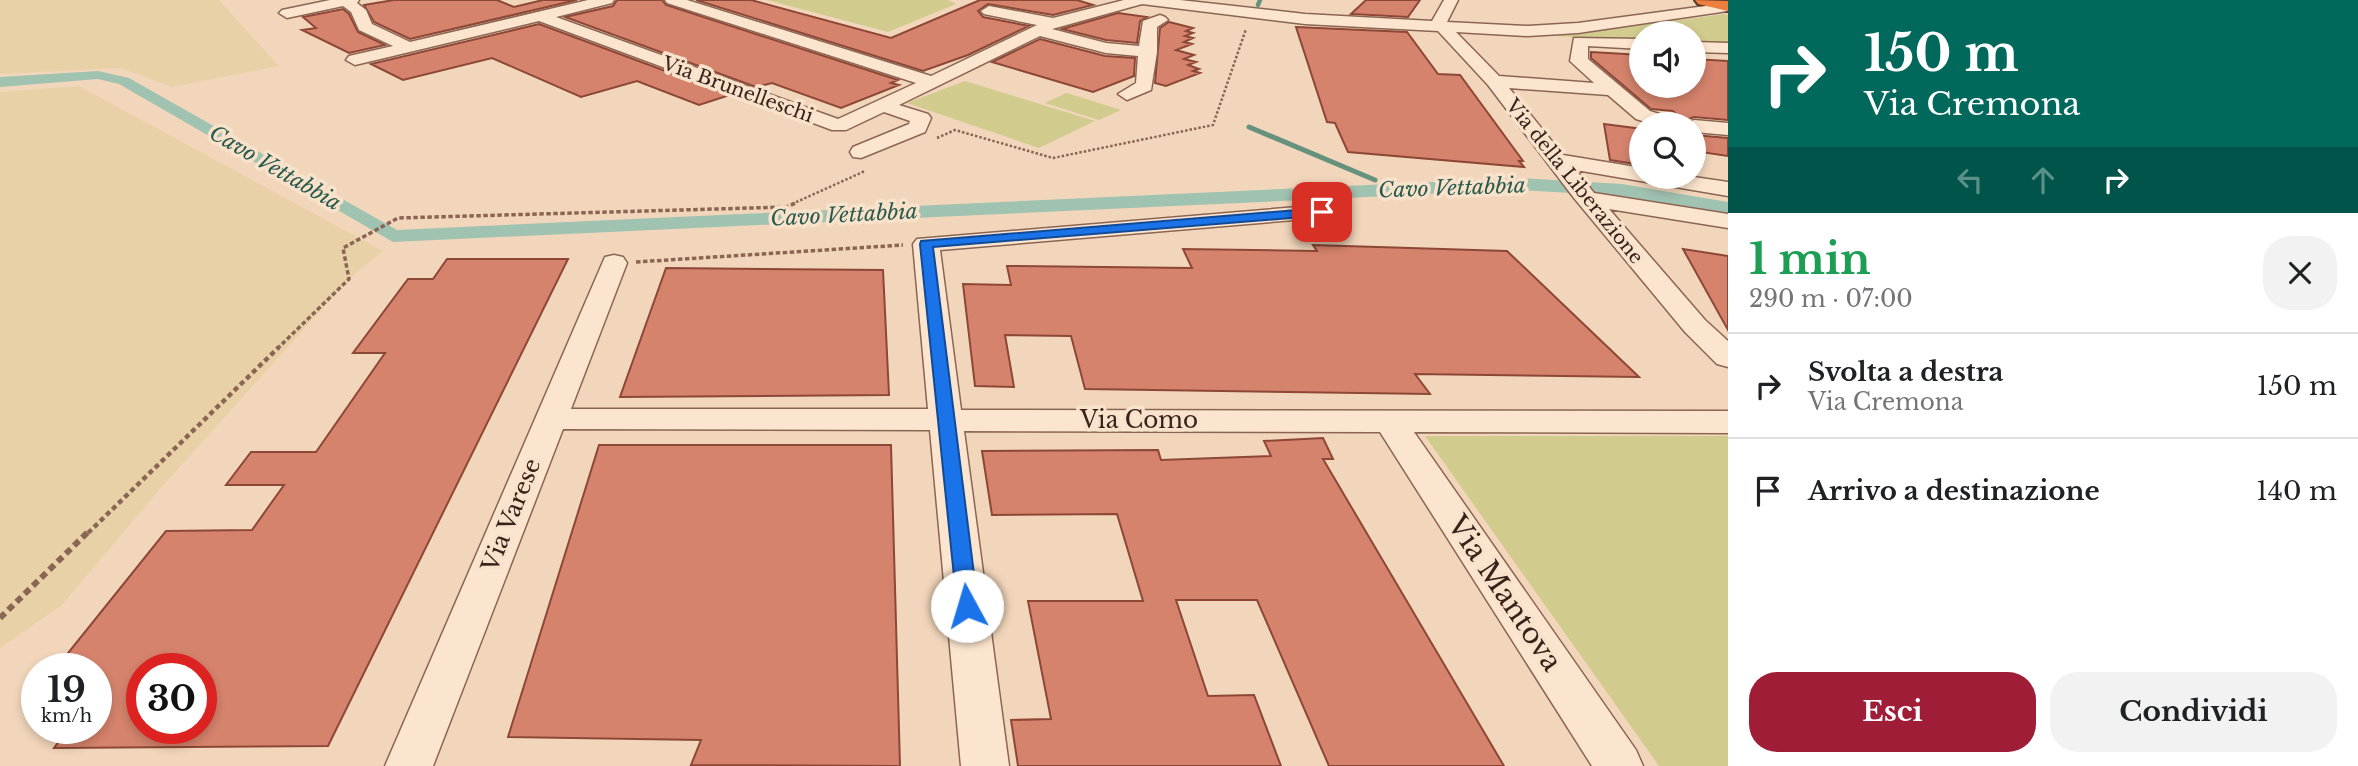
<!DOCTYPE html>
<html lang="it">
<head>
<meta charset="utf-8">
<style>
	body { margin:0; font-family:"Libre Baskerville",serif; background:#f2f2f2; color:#202124; height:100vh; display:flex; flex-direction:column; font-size:26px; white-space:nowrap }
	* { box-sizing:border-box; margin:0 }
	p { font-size:23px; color:#757577 }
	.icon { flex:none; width:38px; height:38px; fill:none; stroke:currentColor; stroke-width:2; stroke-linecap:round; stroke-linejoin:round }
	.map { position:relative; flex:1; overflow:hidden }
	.side { display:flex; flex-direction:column; background:#fff; width:630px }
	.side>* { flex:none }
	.guide { background:#00695c; color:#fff; overflow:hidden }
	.fabs { position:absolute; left:1629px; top:21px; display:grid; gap:14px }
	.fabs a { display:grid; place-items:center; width:77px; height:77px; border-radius:50%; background:#fff; box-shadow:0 4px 10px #0003; font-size:35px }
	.speed { position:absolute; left:21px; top:653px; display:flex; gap:14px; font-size:35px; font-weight:700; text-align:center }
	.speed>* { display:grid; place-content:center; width:91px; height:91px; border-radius:50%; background:#fff; box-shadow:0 4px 10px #0003; line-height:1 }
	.speed small { font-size:18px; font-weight:400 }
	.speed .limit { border:10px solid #d22; background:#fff; color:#111 }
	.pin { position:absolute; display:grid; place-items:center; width:60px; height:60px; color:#fff; margin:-30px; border-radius:14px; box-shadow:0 4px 10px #0006 }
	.me { position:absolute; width:77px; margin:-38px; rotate:354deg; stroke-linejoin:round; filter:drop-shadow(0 0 5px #0008) }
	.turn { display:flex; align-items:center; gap:24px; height:147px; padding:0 21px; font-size:32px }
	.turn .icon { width:91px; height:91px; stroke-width:2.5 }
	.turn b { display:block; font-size:49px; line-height:60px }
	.lanes { display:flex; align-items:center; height:66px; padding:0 21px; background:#0003; justify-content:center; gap:35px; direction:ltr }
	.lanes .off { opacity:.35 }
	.round { display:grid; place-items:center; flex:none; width:74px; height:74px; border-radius:28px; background:#f2f2f2 }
	.overview { display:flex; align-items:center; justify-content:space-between; height:119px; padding:0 21px }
	h1 { font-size:42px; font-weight:700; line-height:52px; color:#1e9e55 }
	.primary-button { display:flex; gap:14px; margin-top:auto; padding:14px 21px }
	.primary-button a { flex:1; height:80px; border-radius:28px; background:#a01d38; color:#fff; font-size:28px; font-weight:700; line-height:80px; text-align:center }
	.primary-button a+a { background:#f2f2f2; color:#202124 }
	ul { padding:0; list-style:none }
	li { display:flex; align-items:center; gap:21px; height:105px; padding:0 21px; border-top:2px solid #e0e0e0 }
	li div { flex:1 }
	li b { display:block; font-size:26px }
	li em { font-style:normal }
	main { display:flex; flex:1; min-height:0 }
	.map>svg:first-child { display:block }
	.farmland { fill:#e9d1a7 }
	.green { fill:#d1cb8e }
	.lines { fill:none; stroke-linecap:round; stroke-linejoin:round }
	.stream-far1 { stroke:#66917d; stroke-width:4.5 }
	.stream { stroke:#66917d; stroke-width:5 }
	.canal { fill:#a0c2b1; fill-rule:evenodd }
	.building { fill:#d5836c; stroke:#8d4736; stroke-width:2; fill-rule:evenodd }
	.minor-casing { stroke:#8b6553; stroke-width:3 }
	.highway-casing { stroke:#583528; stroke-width:4 }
	.path-far3 { stroke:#8b6553; stroke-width:2.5; stroke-dasharray:2.5 2; stroke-linecap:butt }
	.path-far2 { stroke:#8b6553; stroke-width:3.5; stroke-dasharray:4.5 2.5; stroke-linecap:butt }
	.path-far1 { stroke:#8b6553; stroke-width:4.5; stroke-dasharray:5 3.5; stroke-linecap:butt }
	.path { stroke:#8b6553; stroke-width:6; stroke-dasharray:7 4.5; stroke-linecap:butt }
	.minor { fill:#fce5ce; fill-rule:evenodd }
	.highway { fill:#ec7e40; fill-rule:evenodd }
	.route { fill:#1a73e8; stroke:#114b97; stroke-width:2 }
	.labels { text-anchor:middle; stroke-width:7; stroke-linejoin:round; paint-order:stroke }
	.far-street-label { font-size:19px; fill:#38221a; stroke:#f9e2cb }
	.far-water-label { font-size:21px; font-style:italic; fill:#275a4c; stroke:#f9e2cb }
	.street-label { font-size:23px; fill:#38221a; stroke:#f9e2cb }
	.near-street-label { font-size:28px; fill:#38221a; stroke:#f9e2cb }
</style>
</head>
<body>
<main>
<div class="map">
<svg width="1728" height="766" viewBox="0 0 1728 766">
	<rect width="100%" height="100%" fill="#f2d6bb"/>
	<path class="farmland" d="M0 0H219L279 66 172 87 121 68 0 74Z
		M79 86 383 251 349 279 159 490 62 605 0 648V92Z"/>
	<path class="green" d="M767 0H948L956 4 888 32Z
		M1725 14 1728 15V46L1694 44V33H1642L1641 41 1555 36Z
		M965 81 1095 121 1039 148 907 103Z
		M1066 93H1067L1121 110 1099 120 1045 103Z
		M1425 436H1728V766H1659Z"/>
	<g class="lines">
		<path class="stream-far1" d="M1258 5 1260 0"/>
		<path class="stream" d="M1249 127 1375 180"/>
		<path class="canal" d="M98 71 129 78 397 230 1519 178 1622 184 1728 202V214L1622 196 1519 190 393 242 119 84 98 79 0 87V77Z"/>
	</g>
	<path class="building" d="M394 0H497L514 7 543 0H577L410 39 374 22 364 5Z
		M617 0H662L666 5 898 80 891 83 899 85 841 108 772 83 756 87 565 17 613 6Z
		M696 0H751L891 38 980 0H1077L1093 5 1053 15 988 4 978 11 983 17 1029 26 968 55 923 71Z
		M1366 0H1420L1408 17 1351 14Z
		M343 9 349 14 358 32 385 45 349 53 302 30 316 28 303 17Z
		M1118 13 1147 17 1140 21 1137 43 1106 40 1062 29Z
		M1169 22 1193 28 1186 31 1193 33 1185 36 1193 38 1184 42 1192 44 1176 50 1194 55 1184 59 1196 62 1188 65 1199 69 1193 71 1200 73 1166 86 1155 83 1160 28Z
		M539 24 730 95 699 105 637 81 581 97 492 58 403 80 371 64Z
		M1296 27 1407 32 1438 74 1460 75 1523 161H1519L1524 167 1348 152 1335 123 1327 122Z
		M1040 39 1105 56 1135 58 1134 76 1093 92 992 62Z
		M1591 52 1642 55V86H1694V59L1728 61V120L1694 117 1684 121 1673 111 1651 109 1591 58Z
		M1604 124 1642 129V165L1610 160Z
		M1694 135 1728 138V156L1694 151Z
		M1313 245 1507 251 1639 377 1415 374 1430 394 1085 389 1071 336 1005 335 1014 387 975 386 963 284 1011 285 1007 266 1192 268 1183 249 1317 251Z
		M1683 249 1728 256V330Z
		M447 259H568L328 746 54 748 69 728H96V668H56L166 531 252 530 284 485H226L251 452H316L385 353H353L408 279H433ZM142 668H201V728H142Z
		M666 268 883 270 889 395 620 397Z
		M1323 438 1333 459H1323L1504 766H1329L1257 600H1176L1208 696 1254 695 1281 766H1018L1011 720 1051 719 1028 601H1143L1117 514 992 515 982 451 1158 450 1161 460 1271 456 1264 441Z
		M599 445H891L900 766 691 765 701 740 508 737Z"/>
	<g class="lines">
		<defs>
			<path id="minor" d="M330 0H359L357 3 366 10 372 24 410 42 588 0H614L612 3 556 17 838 119 916 83 667 3 665 0H687L931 76 1037 25 984 14 981 11 989 6 1053 18 1124 0H1180L1305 14 1432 21 1444 0H1458L1447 22 1528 26 1578 23 1728 3V11L1578 33 1528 36 1456 32 1499 76 1594 83 1570 61 1574 38 1642 39V49L1588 46V59L1650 111 1678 120 1681 124H1652L1636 119 1608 95 1509 88 1563 155 1642 168V177H1694L1728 182V196L1576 170 1594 193 1728 214V228L1609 209 1705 320 1728 341V367L1717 364 1685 332 1574 198 1488 85 1438 31 1305 24 1142 4 1052 29 1106 43 1139 46 1143 21 1160 15 1165 17 1168 20 1157 27V52L1151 90 1127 100 1118 94 1136 83 1138 56 1106 53 1040 36 899 105 928 114 931 118 925 132 861 158 853 157 850 152 853 147 909 124 910 121 884 112 846 130H832L539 21 355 65 346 60 349 56 393 46 359 30 351 12 343 6 287 18 279 13 282 10Z
				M1694 42 1728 43V53L1694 52Z
				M1694 120 1728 123V135L1694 132V124H1685Z
				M1322 205 1330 207 1334 212 1330 217 940 250 961 410 1728 411V433L1414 432 1636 750 1643 766H1592L1380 432 964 431 1009 766H961L930 430 563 429 433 766H385L605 257 614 255 623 257 627 263 571 409H928L913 244 917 239Z"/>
			<path id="highway" d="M1695 0 1728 1V11L1698 4Z"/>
		</defs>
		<use href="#minor" class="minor-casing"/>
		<use href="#highway" class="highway-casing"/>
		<path class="path-far3" d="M937 138 955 130 1053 158 1213 125 1246 29
			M792 204 865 171"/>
		<path class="path-far2" d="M636 262 903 245
			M277 349 349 279 343 248 398 218 786 207 796 203"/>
		<path class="path-far1" d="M88 533 279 347"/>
		<path class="path" d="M0 618 89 531"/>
		<use href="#minor" class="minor"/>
		<use href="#highway" class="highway"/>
	</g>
	<path class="route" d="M1322 208 1328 212 1327 215 933 247 978 606 974 612 967 614 960 612 957 606 920 244 921 241Z"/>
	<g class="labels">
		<g class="far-street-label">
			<text transform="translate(738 89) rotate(20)" y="7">Via Brunelleschi</text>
			<text transform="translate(1575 181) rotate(51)" y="7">Via della Liberazione</text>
		</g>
		<g class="far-water-label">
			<text transform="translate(275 168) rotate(30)" y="7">Cavo Vettabbia</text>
			<text transform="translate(1452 188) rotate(-2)" y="7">Cavo Vettabbia</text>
			<text transform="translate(844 215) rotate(-3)" y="7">Cavo Vettabbia</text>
		</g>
		<g class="street-label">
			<text x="1139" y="428">Via Como</text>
			<text transform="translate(511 515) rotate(-68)" y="8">Via Varese</text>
		</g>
		<g class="near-street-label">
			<text transform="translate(1505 593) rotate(56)" y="10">Via Mantova</text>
		</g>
	</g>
</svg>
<div class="fabs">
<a><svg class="icon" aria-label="sound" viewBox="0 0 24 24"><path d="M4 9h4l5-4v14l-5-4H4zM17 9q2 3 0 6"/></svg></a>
<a><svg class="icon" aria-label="search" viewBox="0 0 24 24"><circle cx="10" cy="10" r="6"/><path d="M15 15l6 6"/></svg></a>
</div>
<div class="speed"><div>19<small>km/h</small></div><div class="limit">30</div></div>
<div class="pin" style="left:1322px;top:212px;background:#d93025"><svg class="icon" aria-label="arrive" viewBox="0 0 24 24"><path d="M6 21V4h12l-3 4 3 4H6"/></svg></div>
<svg class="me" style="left:967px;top:606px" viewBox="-20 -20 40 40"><circle r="19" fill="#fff"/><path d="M0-13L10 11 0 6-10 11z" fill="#1a73e8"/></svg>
</div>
<section class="side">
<div class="guide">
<div class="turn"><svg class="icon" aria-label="right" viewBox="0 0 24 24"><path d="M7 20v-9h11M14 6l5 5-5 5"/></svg><div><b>150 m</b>Via Cremona</div></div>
<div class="lanes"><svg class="icon off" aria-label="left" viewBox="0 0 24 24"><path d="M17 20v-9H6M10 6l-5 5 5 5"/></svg><svg class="icon off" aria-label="ahead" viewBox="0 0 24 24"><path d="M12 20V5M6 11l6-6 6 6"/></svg><svg class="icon" aria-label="right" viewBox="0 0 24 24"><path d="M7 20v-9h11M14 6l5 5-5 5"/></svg></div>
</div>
<div class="overview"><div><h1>1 min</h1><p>290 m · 07:00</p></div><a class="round"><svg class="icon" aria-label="close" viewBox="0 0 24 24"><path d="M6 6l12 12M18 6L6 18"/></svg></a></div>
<ul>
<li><svg class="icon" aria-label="right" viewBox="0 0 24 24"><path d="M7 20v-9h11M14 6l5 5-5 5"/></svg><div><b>Svolta a destra</b><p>Via Cremona</p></div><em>150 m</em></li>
<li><svg class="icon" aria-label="arrive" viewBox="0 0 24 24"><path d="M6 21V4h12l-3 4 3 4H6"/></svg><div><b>Arrivo a destinazione</b></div><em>140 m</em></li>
</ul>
<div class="primary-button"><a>Esci</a><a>Condividi</a></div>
</section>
</main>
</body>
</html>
